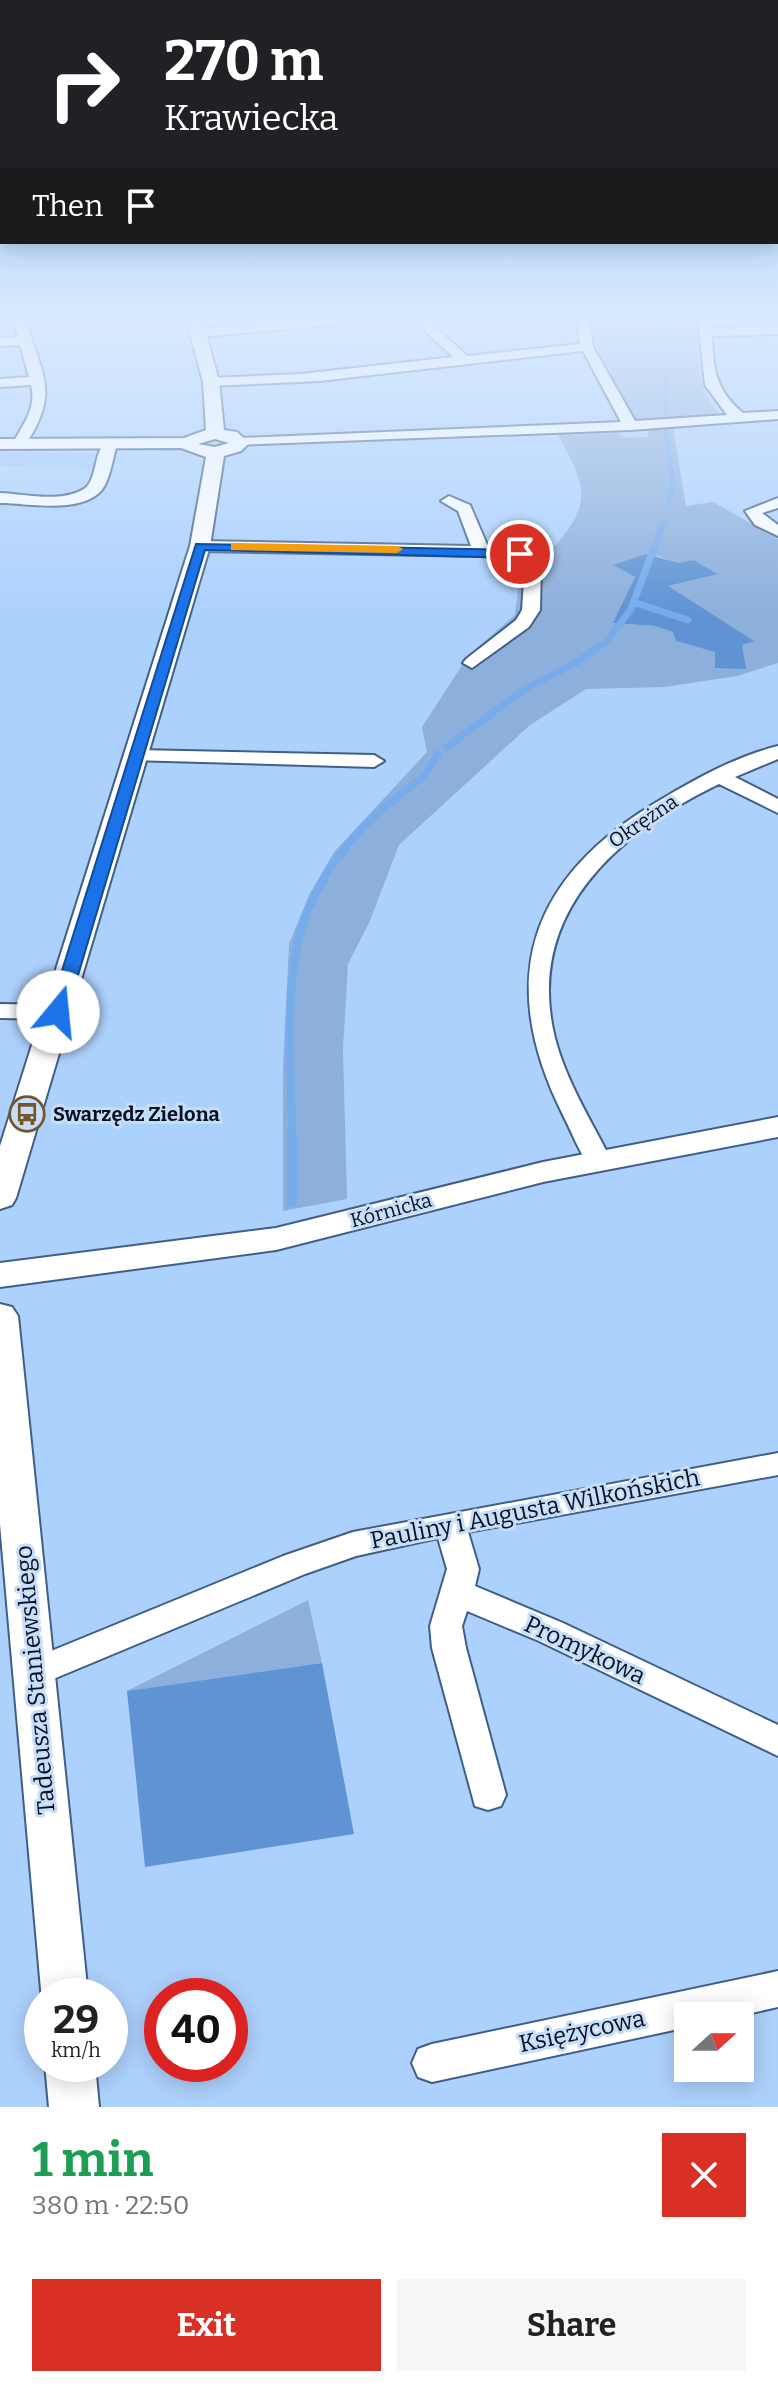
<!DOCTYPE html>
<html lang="en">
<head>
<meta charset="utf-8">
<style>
	body { margin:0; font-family:Bitter,serif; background:#f6f6f6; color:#222; height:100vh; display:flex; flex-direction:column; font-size:30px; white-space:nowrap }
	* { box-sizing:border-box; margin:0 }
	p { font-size:26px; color:#767676 }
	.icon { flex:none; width:44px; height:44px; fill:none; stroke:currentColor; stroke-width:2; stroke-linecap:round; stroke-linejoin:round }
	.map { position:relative; height:2107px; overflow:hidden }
	.panel { display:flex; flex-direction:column; background:#fff; flex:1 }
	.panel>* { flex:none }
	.top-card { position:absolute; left:0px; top:0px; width:778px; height:244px; box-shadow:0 4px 20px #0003; background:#202124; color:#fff; overflow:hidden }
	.needle { width:52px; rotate:69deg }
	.fabs { position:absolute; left:674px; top:2002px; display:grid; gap:16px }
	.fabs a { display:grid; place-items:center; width:80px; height:80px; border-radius:0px; background:#fff; box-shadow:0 4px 20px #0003; font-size:40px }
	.speed { position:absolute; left:24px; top:1978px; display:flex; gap:16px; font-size:40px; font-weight:700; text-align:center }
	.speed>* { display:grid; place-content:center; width:104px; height:104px; border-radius:50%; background:#fff; box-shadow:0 4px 20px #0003; line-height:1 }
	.speed small { font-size:20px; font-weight:400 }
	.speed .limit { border:12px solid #d22; background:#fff; color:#111 }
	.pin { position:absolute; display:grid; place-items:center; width:68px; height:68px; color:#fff; margin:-34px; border:4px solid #fff; border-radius:50%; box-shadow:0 2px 8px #0007 }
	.me { position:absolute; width:88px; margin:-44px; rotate:17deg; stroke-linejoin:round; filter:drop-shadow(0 0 6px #0008) }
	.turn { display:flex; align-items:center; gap:28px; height:168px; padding:0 32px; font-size:36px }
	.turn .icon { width:104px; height:104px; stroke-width:2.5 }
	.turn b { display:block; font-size:56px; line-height:68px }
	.then { display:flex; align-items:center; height:76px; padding:0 32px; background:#0003; gap:16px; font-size:30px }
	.round { display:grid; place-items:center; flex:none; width:84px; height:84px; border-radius:0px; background:#f6f6f6 }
	.overview { display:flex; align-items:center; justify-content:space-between; height:136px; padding:0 32px }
	h1 { font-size:48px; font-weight:700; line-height:60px; color:#1e9e55 }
	.cta { display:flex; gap:16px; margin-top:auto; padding:16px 32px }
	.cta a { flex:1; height:92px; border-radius:0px; background:#d93025; color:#fff; font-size:32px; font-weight:700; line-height:92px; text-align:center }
	.cta a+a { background:#f6f6f6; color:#222 }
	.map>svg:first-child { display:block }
	.built { fill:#a1c8fb }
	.green { fill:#8dafdb; fill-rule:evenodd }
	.forest { fill:#5f93d3 }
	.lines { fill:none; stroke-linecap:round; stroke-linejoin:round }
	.stream-far3 { stroke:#76abec; stroke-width:5 }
	.stream-far2 { stroke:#76abec; stroke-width:7 }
	.stream-far1 { stroke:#76abec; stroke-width:8 }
	.stream { stroke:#76abec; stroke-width:11 }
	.minor-casing { stroke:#405f86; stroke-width:4 }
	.tertiary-casing { stroke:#405f86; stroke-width:4 }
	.minor { fill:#fff; fill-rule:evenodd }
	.tertiary { fill:#fff; fill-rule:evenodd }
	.route { fill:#1a73e8; stroke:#114b97; stroke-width:2 }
	.slow { fill:#f59e0b }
	.labels { text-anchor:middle; stroke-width:6; stroke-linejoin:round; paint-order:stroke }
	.street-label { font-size:20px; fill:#071322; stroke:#c7ddf8 }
	.poi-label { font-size:20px; font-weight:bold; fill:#071322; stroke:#c7ddf8; text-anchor:start }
	.near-street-label { font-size:24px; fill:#071322; stroke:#c7ddf8 }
</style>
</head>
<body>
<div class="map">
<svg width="778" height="2107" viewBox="0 0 778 2107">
	<rect width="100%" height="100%" fill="#add1fd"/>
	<path class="built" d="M0 452 100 453 95 467 0 466Z"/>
	<path class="green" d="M590 318H697C698 355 694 387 721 415L636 423C616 388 597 358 590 318Z
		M673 428 686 506 713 502 778 539V663L737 676 665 687 586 689 530 725 399 845 369 923 348 964 343 1049 347 1199 283 1211V1066L289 944 309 895 334 852 427 752 422 727 468 656 515 615 523 546H555C594 501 585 485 558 435L619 433 626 438 648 437 647 431ZM658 556 679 564 694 560 716 573 667 586 753 641 716 652 676 641 674 632 655 626 614 623 635 577 614 565Z
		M308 1600 322 1663 127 1691Z"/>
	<path class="forest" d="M646 554 679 563 694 560 718 574 668 586 754 641 742 645 746 669 715 668V652L676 641 673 632 655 626 613 623 635 577 613 565Z
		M322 1663 354 1834 145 1867 127 1691Z"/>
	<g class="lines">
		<path class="stream-far3" d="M664 318 667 419
			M666 432 673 482 668 504
			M660 531 663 524"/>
		<path class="stream-far2" d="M633 602 688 620
			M447 747 523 690 579 661 607 641 631 609 661 529
			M394 799 423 777 438 754"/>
		<path class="stream-far1" d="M292 1138C292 1075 284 1004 298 942 311 885 351 832 397 797"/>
		<path class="stream" d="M292 1136V1201"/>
		<defs>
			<path id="minor" d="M13 318H25C42 377 61 391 24 447L19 448 12 444C23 425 37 408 31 385L0 387V379L29 377 20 345 0 346V338L18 337Z
				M320 318H369L363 322 198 337 192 333 198 329Z
				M411 318H425L467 356 580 344 577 318H589L593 347 635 421 727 415 705 385 698 318H710L711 328 778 326V334L712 336C713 369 716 391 743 413L778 411V419L630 430 235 445V439L240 438 621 422 583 351 319 381 211 386 204 382 211 378 301 374 453 357Z
				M110 440 117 444C113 457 110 482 100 492 77 514 28 503 0 503V493C25 494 61 503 84 489 99 479 92 447 110 440Z
				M449 496 470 505 488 547 532 553 541 565 540 610 529 627 472 668 463 663 466 659 516 620 522 610 525 565 521 560 481 556 200 551 192 546 200 541 471 546 458 511 441 501Z
				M778 498V508L762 513 778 525V536L755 525 745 511Z
				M778 746V759L735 777 778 799V813L719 784C618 833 524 913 555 1038 566 1081 591 1120 611 1160L607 1166H589C579 1151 572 1133 564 1117 494 979 529 876 662 799 697 778 737 756 778 746Z
				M137 750 374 755 384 761 374 767 130 760 127 756 130 752Z
				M0 1004 58 1005 70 1012 58 1019 0 1018Z
				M778 1453V1475L468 1532 479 1569 475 1586 563 1623 778 1725V1756L539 1641 467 1611 462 1626 466 1648 506 1795 501 1806 488 1810 475 1806 432 1648 430 1626 447 1569 438 1538 356 1556 305 1574 34 1687 22 1683 17 1673 22 1663 283 1556 353 1532Z
				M778 1971V2007L738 2016H688V2027L432 2082 418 2077 412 2063 418 2049 432 2044Z"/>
			<path id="tertiary" d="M186 318H202L219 382 224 430 237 432 249 443 241 451 224 456 210 546 16 1198 12 1205 0 1209V1146L190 546 206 457 181 448 0 449V439L184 438 206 430 203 382ZM215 439 229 443 215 447 198 444Z
				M778 1117V1137L543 1182 276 1250 0 1287V1263L276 1228 543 1162Z
				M0 1304 12 1307 18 1316 88 1996H42V2001L0 1524Z
				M45 2064H95L99 2107H49Z"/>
		</defs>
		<use href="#minor" class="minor-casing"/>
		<use href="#tertiary" class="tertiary-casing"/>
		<use href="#minor" class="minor"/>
		<use href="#tertiary" class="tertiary"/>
	</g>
	<linearGradient id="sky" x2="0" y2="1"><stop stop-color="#7ab0ea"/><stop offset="0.52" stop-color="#daeafe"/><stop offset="1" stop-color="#daeafe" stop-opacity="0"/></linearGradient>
	<rect width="778" height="613" fill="url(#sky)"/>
	<path class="route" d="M196 544 520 550 526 554 520 558 205 550 67 1012 64 1016H52L49 1012Z"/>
	<path class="slow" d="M235 543 397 546 403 549 397 553 231 550V544Z"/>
	<defs>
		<symbol id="bus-ring" viewBox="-11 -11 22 22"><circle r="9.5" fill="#c7ddf8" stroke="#74562a" stroke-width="1.5"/><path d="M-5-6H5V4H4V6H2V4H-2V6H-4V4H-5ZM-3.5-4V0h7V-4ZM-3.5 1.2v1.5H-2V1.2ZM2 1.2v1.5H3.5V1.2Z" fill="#74562a"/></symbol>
	</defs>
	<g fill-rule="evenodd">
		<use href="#bus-ring" x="7" y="1094" width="40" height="40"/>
	</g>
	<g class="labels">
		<g class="street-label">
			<text transform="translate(643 821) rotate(-34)" y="7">Okrężna</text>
			<text transform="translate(391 1210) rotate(-15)" y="7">Kórnicka</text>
		</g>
		<g class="poi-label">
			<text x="53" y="1121">Swarzędz Zielona</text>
		</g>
		<g class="near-street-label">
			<text transform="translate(535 1509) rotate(-11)" y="8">Pauliny i Augusta Wilkońskich</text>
			<text transform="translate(585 1650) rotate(25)" y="8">Promykowa</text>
			<text transform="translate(35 1680) rotate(-95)" y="8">Tadeusza Staniewskiego</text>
			<text transform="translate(582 2031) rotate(-12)" y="8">Księżycowa</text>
		</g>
	</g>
</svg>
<div class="fabs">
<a><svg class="needle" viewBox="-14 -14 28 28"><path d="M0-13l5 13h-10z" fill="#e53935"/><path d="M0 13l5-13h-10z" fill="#767676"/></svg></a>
</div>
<div class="speed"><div>29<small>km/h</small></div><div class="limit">40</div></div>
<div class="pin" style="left:520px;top:554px;background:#d93025"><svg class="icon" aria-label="arrive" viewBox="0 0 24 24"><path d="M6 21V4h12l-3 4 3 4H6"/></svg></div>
<svg class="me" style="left:58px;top:1012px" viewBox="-20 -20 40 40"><circle r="19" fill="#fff"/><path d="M0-13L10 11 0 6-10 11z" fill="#1a73e8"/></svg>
<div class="top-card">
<div class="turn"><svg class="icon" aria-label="right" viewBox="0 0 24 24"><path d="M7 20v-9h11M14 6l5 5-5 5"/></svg><div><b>270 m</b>Krawiecka</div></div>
<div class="then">Then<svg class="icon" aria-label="arrive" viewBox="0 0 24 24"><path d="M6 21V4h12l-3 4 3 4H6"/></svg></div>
</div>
</div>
<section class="panel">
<div class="overview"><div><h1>1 min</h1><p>380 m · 22:50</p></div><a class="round" style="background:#d93025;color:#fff"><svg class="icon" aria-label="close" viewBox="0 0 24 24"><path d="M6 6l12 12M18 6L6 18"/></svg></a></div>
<div class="cta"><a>Exit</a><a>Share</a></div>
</section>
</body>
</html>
